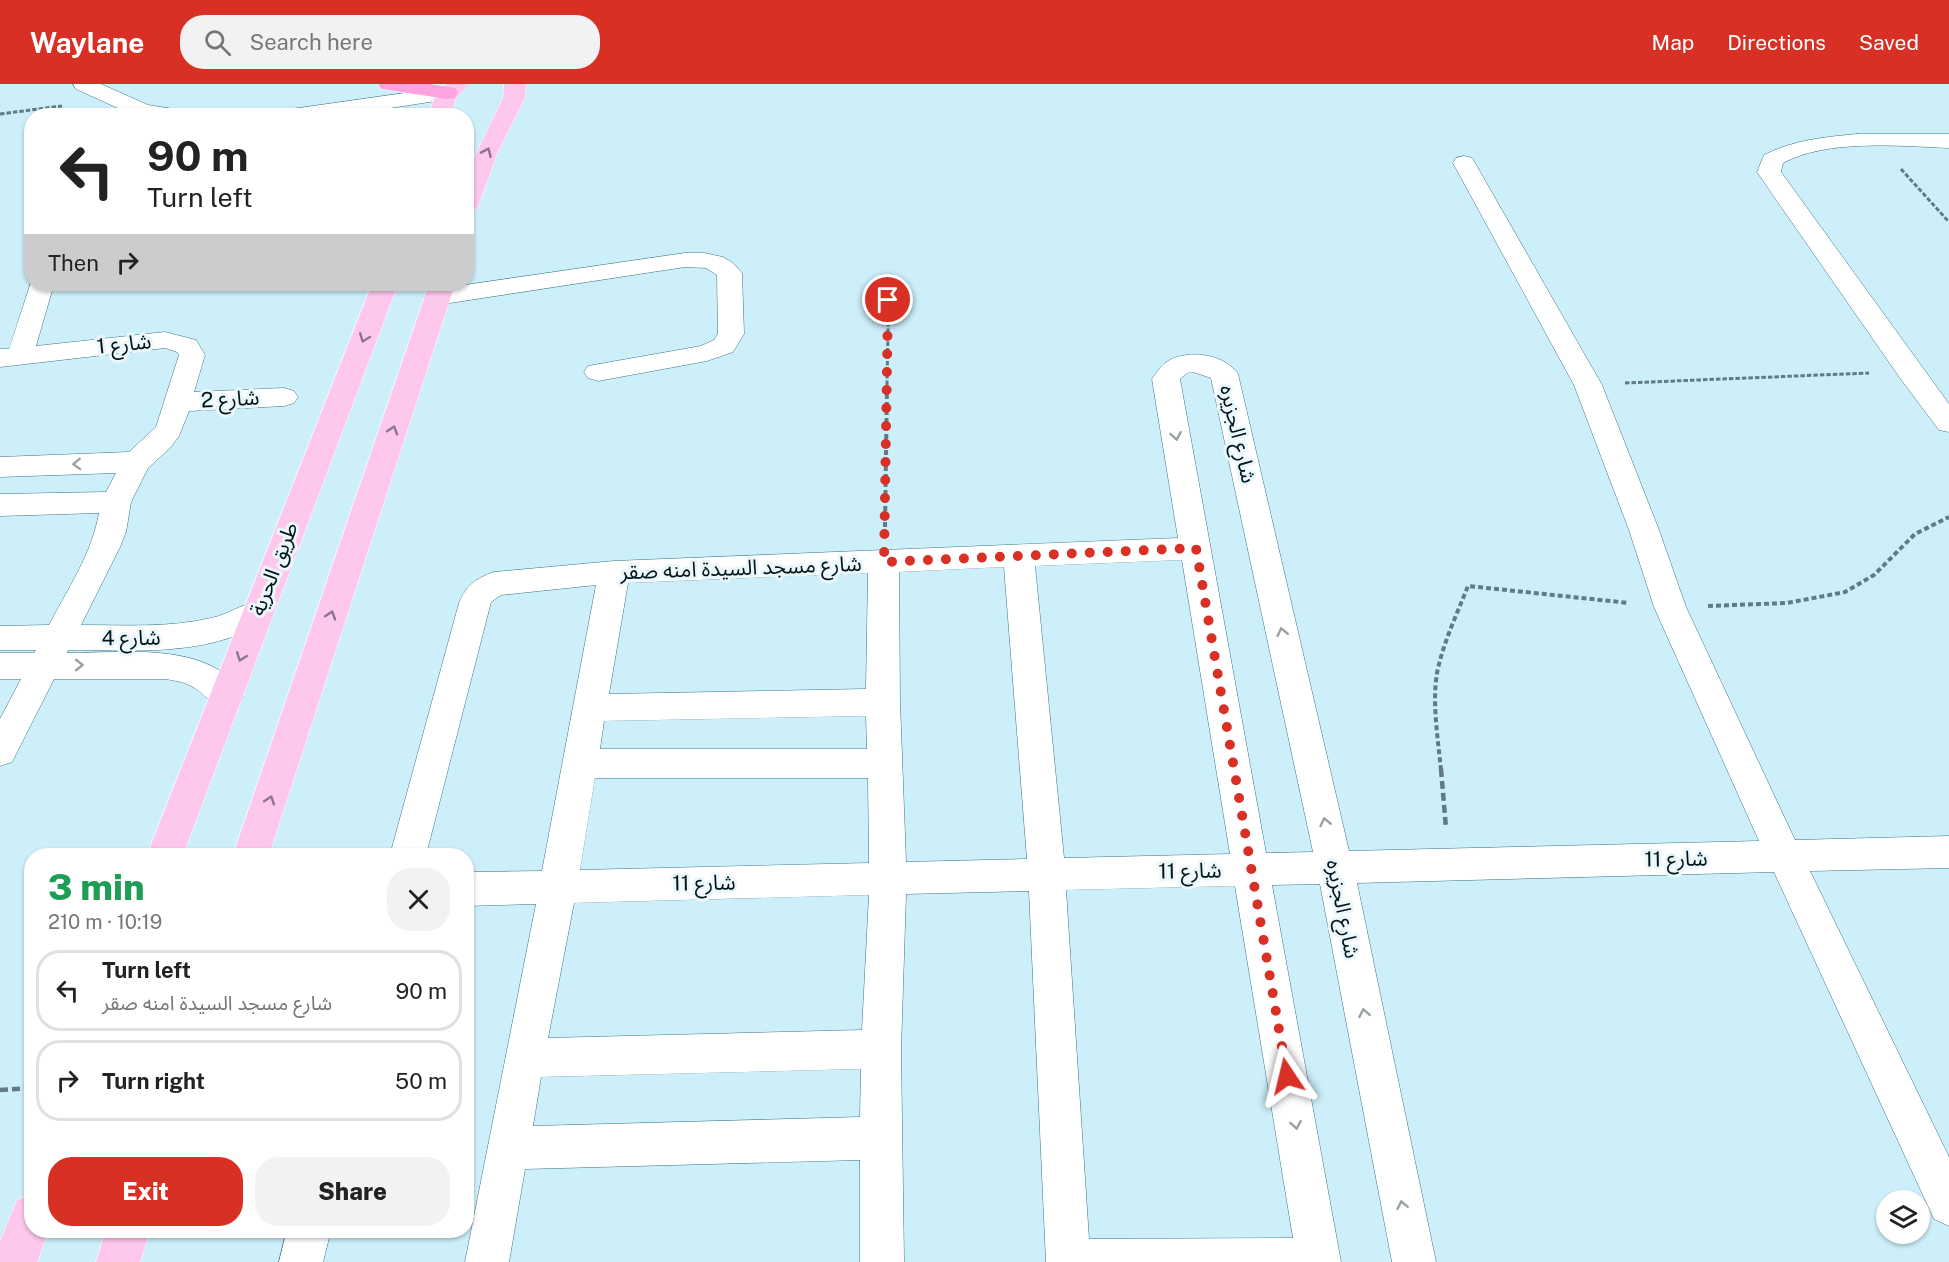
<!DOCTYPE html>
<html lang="en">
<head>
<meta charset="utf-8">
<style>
	body { margin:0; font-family:"Public Sans","Noto Sans Arabic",sans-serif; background:#f2f2f2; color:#222; height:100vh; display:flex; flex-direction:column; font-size:22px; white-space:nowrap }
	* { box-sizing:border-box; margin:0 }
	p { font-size:20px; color:#767676 }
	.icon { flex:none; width:33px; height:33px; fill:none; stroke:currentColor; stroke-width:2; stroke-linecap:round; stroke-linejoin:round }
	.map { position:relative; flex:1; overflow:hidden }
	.panel { position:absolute; left:24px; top:764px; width:450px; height:390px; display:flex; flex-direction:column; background:#fff; border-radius:24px; box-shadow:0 2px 4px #0004 }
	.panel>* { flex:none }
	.hud { position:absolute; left:24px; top:24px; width:450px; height:183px; border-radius:24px; box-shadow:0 2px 4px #0004; background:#fff; color:#222; overflow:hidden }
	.controls { position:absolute; left:1876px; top:1106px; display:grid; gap:12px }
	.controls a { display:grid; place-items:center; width:54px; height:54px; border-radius:50%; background:#fff; box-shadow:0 2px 4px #0004; font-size:30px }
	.pin { position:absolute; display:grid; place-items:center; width:51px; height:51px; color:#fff; margin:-26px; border:3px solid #fff; border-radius:50%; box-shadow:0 2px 6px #0007 }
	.me { position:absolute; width:66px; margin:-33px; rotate:350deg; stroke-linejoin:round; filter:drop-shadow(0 0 4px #0008) }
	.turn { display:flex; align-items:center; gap:21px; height:126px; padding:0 24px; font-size:27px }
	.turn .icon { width:78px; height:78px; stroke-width:2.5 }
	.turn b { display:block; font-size:42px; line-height:51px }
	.then { display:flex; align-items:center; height:57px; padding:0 24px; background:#0003; gap:12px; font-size:22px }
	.round { display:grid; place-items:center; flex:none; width:63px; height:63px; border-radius:24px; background:#f2f2f2 }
	.headline { display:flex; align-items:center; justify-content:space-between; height:102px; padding:0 24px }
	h1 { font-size:36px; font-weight:800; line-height:45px; color:#1e9e55 }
	.primary-button { display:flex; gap:12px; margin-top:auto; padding:12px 24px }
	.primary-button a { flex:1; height:69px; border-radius:24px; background:#d93025; color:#fff; font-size:24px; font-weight:800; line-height:69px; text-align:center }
	.primary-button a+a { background:#f2f2f2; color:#222 }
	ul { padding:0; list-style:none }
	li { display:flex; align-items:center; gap:18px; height:81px; margin:0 12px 9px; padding:0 12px; border:3px solid #e0e0e0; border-radius:24px }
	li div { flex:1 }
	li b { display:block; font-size:22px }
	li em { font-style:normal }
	header { display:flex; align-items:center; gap:36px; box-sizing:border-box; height:84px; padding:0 30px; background:#d93025; color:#fff }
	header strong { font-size:28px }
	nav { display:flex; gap:33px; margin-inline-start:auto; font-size:21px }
	.search { width:420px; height:54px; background:#f2f2f2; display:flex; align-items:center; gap:15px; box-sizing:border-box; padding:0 21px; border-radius:24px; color:#767676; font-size:22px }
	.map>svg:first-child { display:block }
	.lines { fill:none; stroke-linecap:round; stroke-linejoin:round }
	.minor-casing { stroke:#3b7586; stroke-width:1 }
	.major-casing { stroke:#fff; stroke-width:1 }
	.highway-casing { stroke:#fff; stroke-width:1 }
	.path-far2 { stroke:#607b84; stroke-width:3; stroke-dasharray:4.5 2; stroke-linecap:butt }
	.path-far1 { stroke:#607b84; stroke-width:4; stroke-dasharray:5 3; stroke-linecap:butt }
	.path { stroke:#607b84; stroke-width:4.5; stroke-dasharray:8 4; stroke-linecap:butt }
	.minor { fill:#fff; fill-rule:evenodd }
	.major { fill:#fec7ec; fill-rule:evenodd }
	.highway { fill:#fea2e0; fill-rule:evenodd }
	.oneway { stroke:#8c778e }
	.oneway2 { stroke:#99a1a4 }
	.route { stroke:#d93025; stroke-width:10; stroke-dasharray:0 18 }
	.labels { text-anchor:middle; stroke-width:6; stroke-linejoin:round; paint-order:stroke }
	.street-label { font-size:21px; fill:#00151c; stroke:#ecf7fb }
</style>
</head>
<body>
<header>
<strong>Waylane</strong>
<div class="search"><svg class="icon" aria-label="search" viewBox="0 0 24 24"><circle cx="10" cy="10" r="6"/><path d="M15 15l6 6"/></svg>Search here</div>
<nav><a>Map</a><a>Directions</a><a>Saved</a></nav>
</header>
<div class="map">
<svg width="1949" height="1178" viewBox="0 0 1949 1178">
	<rect width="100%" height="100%" fill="#cceffa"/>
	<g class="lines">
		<defs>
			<path id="minor" d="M73 0H101L148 21 186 27 189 32H135L76 5Z
				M447 3 455 4 458 9 455 14 339 32H281L284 27 292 25Z
				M1857 50H1949V64C1900 62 1827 55 1783 79L1781 88 1949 320V348L1939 346 1900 294 1757 88 1764 71C1793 56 1825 53 1857 50Z
				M1464 72 1472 74 1475 79 1602 301 1659 446 1686 523 1795 756 1949 752V784L1810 787 1949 1073V1142L1934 1135 1774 788 1357 799 1436 1178H1392L1320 800 1272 801 1341 1178H1046L1029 807 906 810 901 965 904 1178H860V1076L525 1085 509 1178H465L536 820 466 822V788L542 787 596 501 501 511 491 518 426 771H390L459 519C466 502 476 494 494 488L614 477 1178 454 1152 295C1157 288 1161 281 1168 277 1188 265 1225 270 1238 290L1349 767 1759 757 1654 523 1629 446 1574 301 1453 79 1456 74ZM1193 288 1211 294 1313 768 1266 769 1180 295 1187 289ZM1182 476 1230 770 1064 774 1035 482ZM1004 483 1027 775 906 778 900 618 899 488ZM868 489 866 605 609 610 628 499ZM866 632 867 665H600L604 637ZM595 694H868L869 779 580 786ZM1235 802 1293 1154 1089 1155 1066 806ZM869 811 862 946 548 954 574 819ZM861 985 860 1033 533 1042 541 993Z
				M685 169H704L723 173 733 179 742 189 744 250 733 268 707 277 598 297 588 294 584 288 588 282 701 262 714 256 718 250 717 191 706 184 685 183 437 221 428 219 424 213 428 207 437 205Z
				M32 195V200H54L36 262 165 248 196 256 205 271 194 308 284 304 294 307 298 313 294 319 284 322 189 327 179 352 170 364 148 384 131 418 126 448 120 463 81 541C124 541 169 544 211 534 232 530 247 514 268 520L273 529C267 540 258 542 247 547 191 572 129 566 68 566L67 569C120 569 214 556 243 612L238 621C213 630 212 614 193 603 185 598 176 597 166 595H54L12 678 0 682V635L21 595H0V569H34L36 566H0V542L49 541C68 505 92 469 99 429L0 432V410L106 408 116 389 0 393V373L129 368 156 343 179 271 177 268 165 264 0 283V265H9Z
				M287 1146H331L323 1178H279Z"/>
			<path id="major" d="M446 0H470L456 14 451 32H429L433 17Z
				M504 0H526L525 14 497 70 478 123 474 128 466 130V91L503 14Z
				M372 200H398L183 771H147Z
				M429 200H455L269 771H233Z
				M32 1109V1146H49L37 1178H0V1158L17 1116Z
				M106 1146H150L140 1178H96Z"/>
			<path id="highway" d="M378 0H430L455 4 458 9 455 14 447 15 389 6 381 5Z"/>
		</defs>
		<use href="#minor" class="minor-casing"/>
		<use href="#major" class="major-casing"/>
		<use href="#highway" class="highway-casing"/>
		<path class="path-far2" d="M0 30 62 22
			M1901 85 1949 138
			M1625 299 1869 289
			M887 301 889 192"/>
		<path class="path-far1" d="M885 443 887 300
			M1708 522 1787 519 1845 508 1874 491 1915 450 1949 433
			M1441 686C1438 655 1432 620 1437 589 1443 559 1457 530 1468 502L1629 519"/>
		<path class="path" d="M1441 685 1446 744
			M0 1006 32 1004"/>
		<use href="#minor" class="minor"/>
		<use href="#major" class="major"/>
		<use href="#highway" class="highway"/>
	</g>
	<defs><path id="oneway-chevron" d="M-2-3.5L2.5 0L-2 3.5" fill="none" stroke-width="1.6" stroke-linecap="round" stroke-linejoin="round" transform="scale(1.5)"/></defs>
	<g class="oneway">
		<use href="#oneway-chevron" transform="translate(487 68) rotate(-66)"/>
		<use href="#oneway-chevron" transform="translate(364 254) rotate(111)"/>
		<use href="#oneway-chevron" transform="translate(393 346) rotate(-72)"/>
		<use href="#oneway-chevron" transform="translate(331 531) rotate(-72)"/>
		<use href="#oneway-chevron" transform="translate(241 573) rotate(111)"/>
		<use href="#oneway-chevron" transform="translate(270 716) rotate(-72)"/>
	</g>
	<g class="oneway2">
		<use href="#oneway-chevron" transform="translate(1176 352) rotate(80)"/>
		<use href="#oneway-chevron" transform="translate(77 380) rotate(178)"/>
		<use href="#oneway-chevron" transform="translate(1282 548) rotate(-103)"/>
		<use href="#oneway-chevron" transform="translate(79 581)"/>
		<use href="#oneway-chevron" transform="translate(1325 738) rotate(-103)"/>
		<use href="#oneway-chevron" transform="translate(1364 929) rotate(-101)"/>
		<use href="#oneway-chevron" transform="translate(1296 1041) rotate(80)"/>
		<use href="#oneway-chevron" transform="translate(1402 1121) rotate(-101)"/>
	</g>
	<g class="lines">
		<path class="route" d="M888 216 884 478 1196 464 1287 992"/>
	</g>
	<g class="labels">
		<g class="street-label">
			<text transform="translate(124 260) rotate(-6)" y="7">شارع 1</text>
			<text transform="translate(230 315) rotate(-3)" y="7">شارع 2</text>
			<text transform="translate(1238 350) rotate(77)" y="7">شارع الجزيره</text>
			<text transform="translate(741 484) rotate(-2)" y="7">شارع مسجد السيدة امنه صقر</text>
			<text transform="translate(274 485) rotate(-69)" y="7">طريق الحرية</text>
			<text transform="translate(131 554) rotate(-1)" y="7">شارع 4</text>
			<text transform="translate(1676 775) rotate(-1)" y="7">شارع 11</text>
			<text transform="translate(1190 787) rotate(-1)" y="7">شارع 11</text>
			<text transform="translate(704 799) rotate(-1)" y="7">شارع 11</text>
			<text transform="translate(1343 825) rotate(79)" y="7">شارع الجزيره</text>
		</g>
	</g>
</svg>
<div class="controls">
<a><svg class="icon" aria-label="layers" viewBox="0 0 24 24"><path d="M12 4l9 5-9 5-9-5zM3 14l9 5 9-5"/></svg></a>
</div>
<div class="pin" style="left:888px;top:216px;background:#d93025"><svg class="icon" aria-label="arrive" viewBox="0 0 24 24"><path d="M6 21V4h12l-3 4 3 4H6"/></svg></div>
<svg class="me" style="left:1287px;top:992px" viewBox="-20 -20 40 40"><path d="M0-17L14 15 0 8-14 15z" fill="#d93025" stroke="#fff" stroke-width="4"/></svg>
<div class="hud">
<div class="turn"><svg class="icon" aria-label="left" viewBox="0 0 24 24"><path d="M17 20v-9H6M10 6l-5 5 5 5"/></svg><div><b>90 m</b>Turn left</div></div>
<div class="then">Then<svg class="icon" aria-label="right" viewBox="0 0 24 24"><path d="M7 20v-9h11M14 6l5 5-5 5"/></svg></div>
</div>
<section class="panel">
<div class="headline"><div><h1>3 min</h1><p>210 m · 10:19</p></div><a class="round"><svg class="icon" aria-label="close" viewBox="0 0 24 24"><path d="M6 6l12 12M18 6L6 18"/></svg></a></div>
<ul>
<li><svg class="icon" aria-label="left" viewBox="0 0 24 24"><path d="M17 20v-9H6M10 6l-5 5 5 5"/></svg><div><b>Turn left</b><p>شارع مسجد السيدة امنه صقر</p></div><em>90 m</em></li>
<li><svg class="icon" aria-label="right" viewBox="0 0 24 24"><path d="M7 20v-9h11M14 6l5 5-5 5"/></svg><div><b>Turn right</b></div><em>50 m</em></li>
</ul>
<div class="primary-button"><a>Exit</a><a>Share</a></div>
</section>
</div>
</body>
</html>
